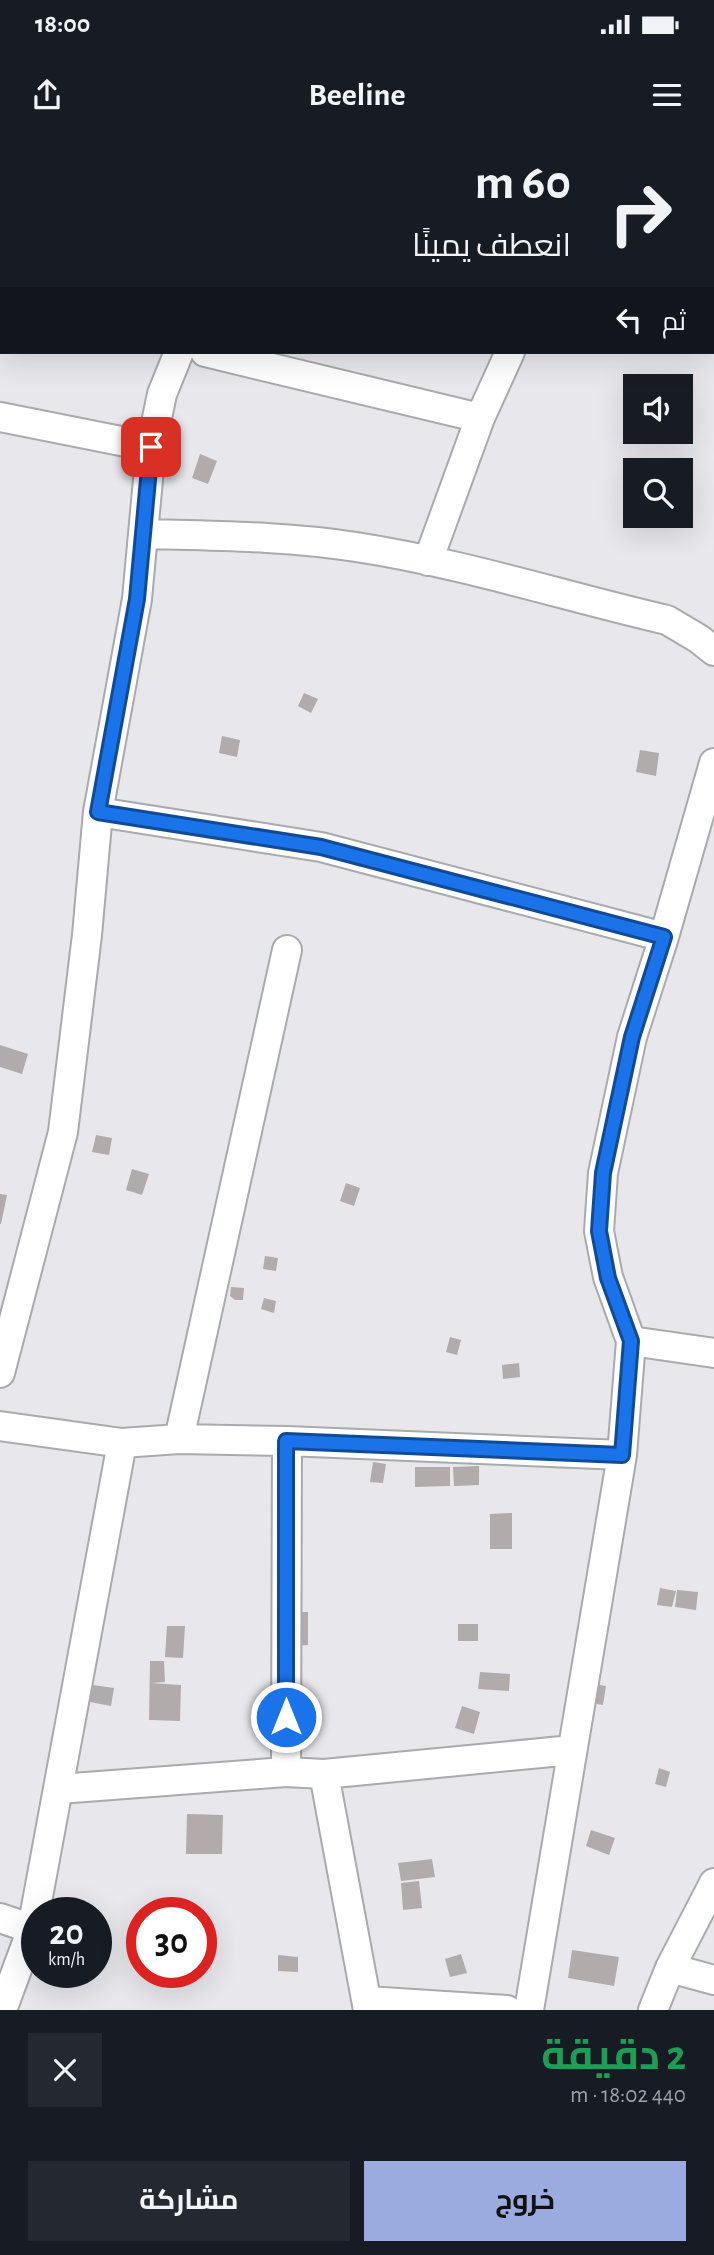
<!DOCTYPE html>
<html lang="ar">
<head>
<meta charset="utf-8">
<style>
	body { margin:0; font-family:"Alegreya Sans",Cairo,sans-serif; background:#242831; color:#f1f3f6; direction:rtl; height:100vh; display:flex; flex-direction:column; font-size:26px; white-space:nowrap }
	* { box-sizing:border-box; margin:0 }
	p { font-size:23px; color:#9ea1a6 }
	.icon { flex:none; width:38px; height:38px; fill:none; stroke:currentColor; stroke-width:2; stroke-linecap:round; stroke-linejoin:round }
	.map { position:relative; height:1870px; overflow:hidden; direction:ltr }
	.panel { display:flex; flex-direction:column; background:#171b24; flex:1 }
	.panel>* { flex:none }
	.top-card { position:absolute; left:0px; top:0px; width:714px; height:214px; box-shadow:0 7px 28px #0002; direction:rtl; background:#171b24; color:#f1f3f6; overflow:hidden }
	.tools { position:absolute; left:623px; top:234px; display:grid; gap:14px }
	.tools a { display:grid; place-items:center; width:70px; height:70px; border-radius:0px; background:#171b24; box-shadow:0 7px 28px #0002; font-size:35px }
	.speed { position:absolute; left:21px; top:1757px; display:flex; gap:14px; font-size:35px; font-weight:700; text-align:center }
	.speed>* { display:grid; place-content:center; width:91px; height:91px; border-radius:50%; background:#171b24; box-shadow:0 7px 28px #0002; line-height:1 }
	.speed small { font-size:18px; font-weight:400 }
	.speed .limit { border:10px solid #d22; background:#fff; color:#111 }
	.pin { position:absolute; display:grid; place-items:center; width:60px; height:60px; color:#fff; margin:-30px; border-radius:14px; box-shadow:0 4px 10px #0006 }
	.me { position:absolute; width:77px; margin:-38px; rotate:0deg; stroke-linejoin:round; filter:drop-shadow(0 0 5px #0008) }
	.turn { display:flex; align-items:center; gap:24px; height:147px; padding:0 28px; font-size:32px }
	.turn .icon { width:91px; height:91px; stroke-width:2.5 }
	.turn b { display:block; font-size:49px; line-height:60px }
	.then { display:flex; align-items:center; height:66px; padding:0 28px; background:#0003; gap:14px; font-size:26px }
	.round { display:grid; place-items:center; flex:none; width:74px; height:74px; border-radius:0px; background:#242831 }
	.head { display:flex; align-items:center; justify-content:space-between; height:119px; padding:0 28px }
	h1 { font-size:42px; font-weight:700; line-height:52px; color:#1e9e55 }
	.primary-button { display:flex; gap:14px; margin-top:auto; padding:14px 28px }
	.primary-button a { flex:1; height:80px; border-radius:0px; background:#9cabdf; color:#111; font-size:28px; font-weight:700; line-height:80px; text-align:center }
	.primary-button a+a { background:#242831; color:#f1f3f6 }
	.status { display:flex; justify-content:space-between; align-items:center; height:49px; padding:0 35px; background:#171b24; direction:ltr }
	.status svg { height:19px; fill:currentColor }
	header { display:flex; justify-content:space-between; align-items:center; height:91px; padding:0 28px; background:#171b24; font-size:32px; font-weight:700 }
	.map>svg:first-child { display:block }
	.building { fill:#b1acab }
	.lines { fill:none; stroke-linecap:round; stroke-linejoin:round }
	.minor-casing { stroke:#a9aaae; stroke-width:32 }
	.minor { stroke:#fff; stroke-width:28 }
	.route-casing { stroke:#114b97; stroke-width:18 }
	.route { stroke:#1a73e8; stroke-width:12 }
</style>
</head>
<body>
<div class="status"><b>18:00</b><svg viewBox="0 0 49 12"><path d="M0 12V9h3v3zM5 12V6h3v6zM10 12V3h3v9zM15 12V0h3v12zM26 1h20v11H26zM47 4h2v5h-2z"/></svg></div>
<header><svg class="icon" aria-label="menu" viewBox="0 0 24 24"><path d="M4 6h16M4 12h16M4 18h16"/></svg>Beeline<svg class="icon" aria-label="share" viewBox="0 0 24 24"><path d="M12 15V3M7 8l5-5 5 5M5 13v7h14v-7"/></svg></header>
<div class="map">
<svg width="714" height="1870" viewBox="0 0 714 1870">
	<rect width="100%" height="100%" fill="#e7e7ec"/>
	<path class="building" d="M200 314 217 321 208 344 192 338Z
		M630 365 635 367V376H648L643 387 624 378Z
		M304 553 318 559 311 573 298 566Z
		M222 596 240 600 237 617 219 613Z
		M640 610 659 613 656 636 636 632Z
		M0 905 28 914 22 934 0 927Z
		M96 995 112 998 109 1015 92 1012Z
		M132 1029 149 1034 142 1055 126 1050Z
		M346 1043 360 1048 354 1066 340 1061Z
		M0 1054 7 1055 1 1084H0Z
		M265 1116 278 1118 276 1131 263 1129Z
		M231 1147 244 1148 243 1160H235L230 1156Z
		M264 1158 276 1161 274 1173 261 1169Z
		M450 1197 461 1200 457 1215 446 1212Z
		M519 1223 520 1237 503 1239 502 1225Z
		M373 1322 386 1324 383 1343 370 1342Z
		M479 1326V1345L454 1346 453 1327Z
		M415 1327H450V1346L415 1347Z
		M512 1373V1409H490V1374Z
		M660 1448 676 1451 672 1467 657 1465Z
		M677 1450 698 1452 696 1470 675 1467Z
		M291 1472H308V1505L292 1506Z
		M458 1484H478V1501H458Z
		M167 1486H185L183 1518 165 1517Z
		M150 1521H164L165 1542 151 1543 181 1545 180 1581 149 1580Z
		M480 1532 510 1534 509 1551 478 1549Z
		M581 1542 606 1546 603 1565 578 1561Z
		M93 1545 114 1548 111 1566 90 1562Z
		M462 1566 480 1572 474 1594 455 1588Z
		M659 1628 670 1632 666 1647 655 1644Z
		M187 1674 223 1675 222 1714H186Z
		M591 1690 615 1698 609 1715 586 1706Z
		M432 1719 435 1737 401 1741 398 1723Z
		M419 1741 422 1768 403 1770 401 1743Z
		M572 1810 619 1817 614 1846 568 1838Z
		M461 1814 467 1833 450 1837 445 1819Z
		M278 1815 298 1817V1832L278 1831Z"/>
	<g class="lines">
		<defs>
			<path id="minor" d="M505 0 508 2
				M162 2 163 0
				M348 2 349 0
				M614 2 615 0
				M205 212 480 278
				M0 277 151 307
				M144 394C215 396 286 396 356 407 461 423 564 456 667 480L699 499 714 511
				M428 421 480 278 510 212
				M98 672 321 707 664 797
				M631 1201 714 1213
				M0 1233 63 992 87 795 98 672 137 459 151 307 162 254 179 212
				M0 1286 122 1303 179 1299 287 1301 622 1315
				M179 1299 287 810
				M286 1632 287 1301
				M324 1634 368 1870
				M59 1649 286 1632 324 1634 572 1610
				M0 1778 32 1789
				M670 1828 714 1840
				M367 1861 507 1870
				M2 1870 32 1789 122 1303
				M529 1870 622 1315 631 1201 608 1137 599 1091 603 1033 632 897 664 797 714 623
				M653 1870 670 1828 714 1743"/>
		</defs>
		<use href="#minor" class="minor-casing"/>
		<use href="#minor" class="minor"/>
	</g>
	<g class="lines">
		<defs>
			<path id="route" d="M151 307 137 459 98 672 321 707 664 797 632 897 603 1033 599 1091 608 1138 631 1201 622 1315 286 1301V1577"/>
		</defs>
		<use href="#route" class="route-casing"/>
		<use href="#route" class="route"/>
	</g>
</svg>
<div class="tools">
<a><svg class="icon" aria-label="sound" viewBox="0 0 24 24"><path d="M4 9h4l5-4v14l-5-4H4zM17 9q2 3 0 6"/></svg></a>
<a><svg class="icon" aria-label="search" viewBox="0 0 24 24"><circle cx="10" cy="10" r="6"/><path d="M15 15l6 6"/></svg></a>
</div>
<div class="speed"><div>20<small>km/h</small></div><div class="limit">30</div></div>
<div class="pin" style="left:151px;top:307px;background:#d93025"><svg class="icon" aria-label="arrive" viewBox="0 0 24 24"><path d="M6 21V4h12l-3 4 3 4H6"/></svg></div>
<svg class="me" style="left:286px;top:1577px" viewBox="-20 -20 40 40"><circle r="17" fill="#1a73e8" stroke="#fff" stroke-width="3"/><path d="M0-11L8 9 0 5-8 9z" fill="#fff"/></svg>
<div class="top-card">
<div class="turn"><svg class="icon" aria-label="right" viewBox="0 0 24 24"><path d="M7 20v-9h11M14 6l5 5-5 5"/></svg><div><b>60 m</b>انعطف يمينًا</div></div>
<div class="then">ثم<svg class="icon" aria-label="left" viewBox="0 0 24 24"><path d="M17 20v-9H6M10 6l-5 5 5 5"/></svg></div>
</div>
</div>
<section class="panel">
<div class="head"><div><h1>2 دقيقة</h1><p>440 m · 18:02</p></div><a class="round"><svg class="icon" aria-label="close" viewBox="0 0 24 24"><path d="M6 6l12 12M18 6L6 18"/></svg></a></div>
<div class="primary-button"><a>خروج</a><a>مشاركة</a></div>
</section>
</body>
</html>
